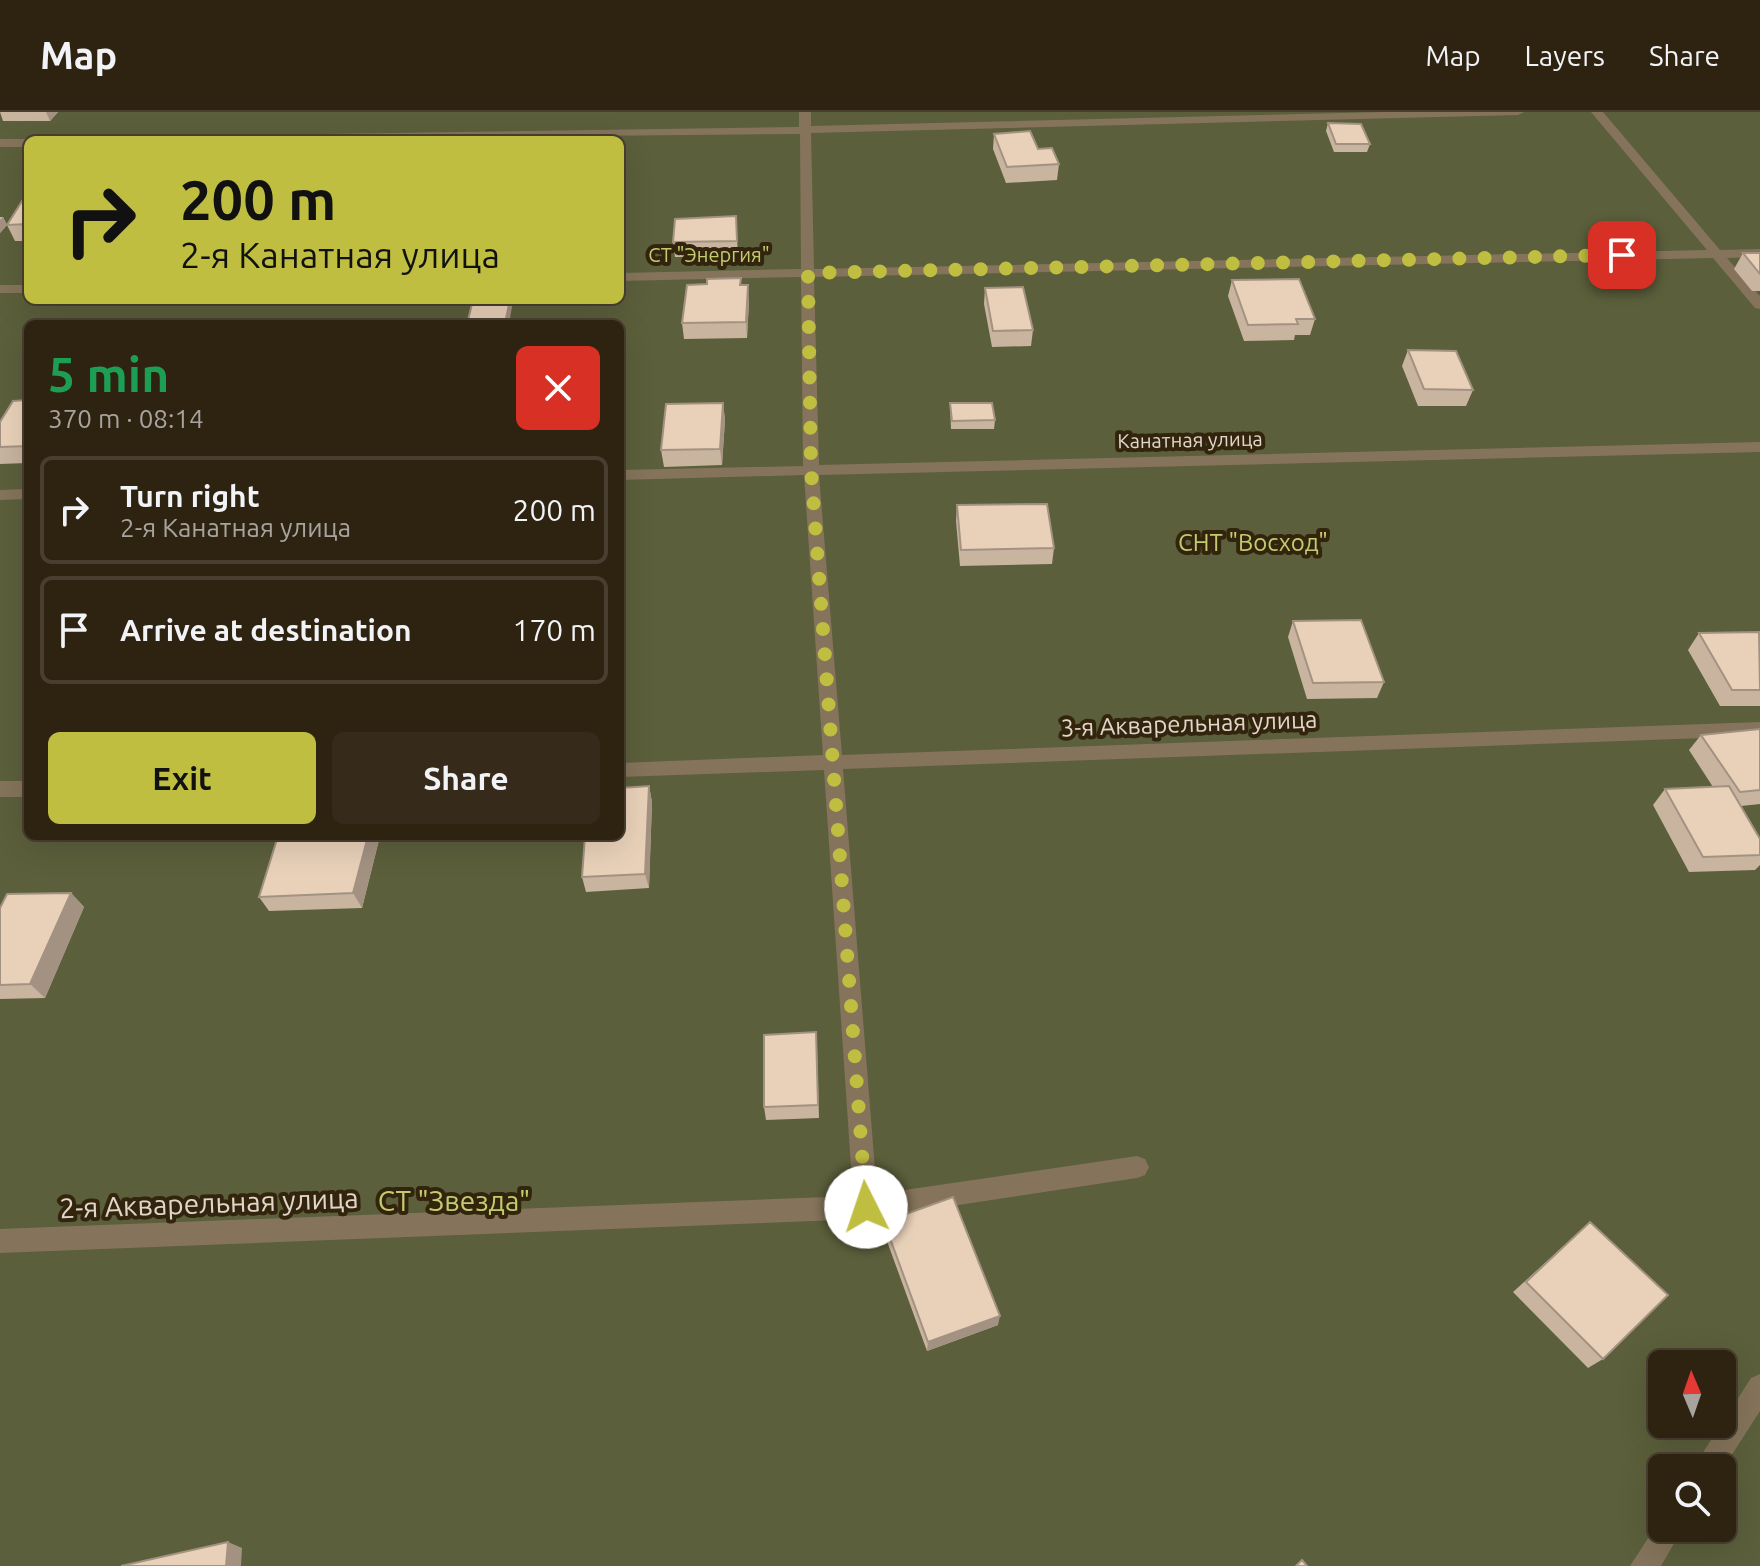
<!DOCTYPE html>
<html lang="en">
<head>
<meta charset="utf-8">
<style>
	body { margin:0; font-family:Ubuntu,sans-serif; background:#362a1a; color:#f1f3f6; height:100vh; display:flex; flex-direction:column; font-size:30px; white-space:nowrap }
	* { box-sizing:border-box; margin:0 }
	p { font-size:26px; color:#a7a49f }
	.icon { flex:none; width:44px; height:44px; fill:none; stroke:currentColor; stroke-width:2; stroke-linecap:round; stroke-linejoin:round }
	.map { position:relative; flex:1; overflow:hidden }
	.sheet { position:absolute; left:24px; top:208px; width:600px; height:520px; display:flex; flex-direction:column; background:#2e2211; border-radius:12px; box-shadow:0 8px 32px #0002,0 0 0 2px #493f31 }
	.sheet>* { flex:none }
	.banner { position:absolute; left:24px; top:24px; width:600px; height:168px; border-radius:12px; box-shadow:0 8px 32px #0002,0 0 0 2px #493f31; background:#bfbe41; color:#111; overflow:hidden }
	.needle { width:52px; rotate:358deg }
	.buttons { position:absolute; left:1648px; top:1238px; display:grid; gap:16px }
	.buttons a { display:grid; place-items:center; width:88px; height:88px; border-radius:12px; background:#2e2211; box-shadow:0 8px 32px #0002,0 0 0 2px #493f31; font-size:40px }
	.pin { position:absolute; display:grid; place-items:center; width:68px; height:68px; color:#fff; margin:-34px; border-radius:16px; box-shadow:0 4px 12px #0006 }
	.me { position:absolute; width:88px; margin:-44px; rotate:356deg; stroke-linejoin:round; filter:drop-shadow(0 0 6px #0008) }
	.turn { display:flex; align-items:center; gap:28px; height:168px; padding:0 24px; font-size:36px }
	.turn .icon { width:104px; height:104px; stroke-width:2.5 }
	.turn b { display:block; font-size:56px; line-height:68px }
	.round { display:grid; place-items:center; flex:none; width:84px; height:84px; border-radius:12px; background:#362a1a }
	.summary { display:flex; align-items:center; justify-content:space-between; height:136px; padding:0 24px }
	h1 { font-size:48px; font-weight:700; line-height:60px; color:#1e9e55 }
	.button { display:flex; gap:16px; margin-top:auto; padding:16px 24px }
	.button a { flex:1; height:92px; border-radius:12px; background:#bfbe41; color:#111; font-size:32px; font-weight:700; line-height:92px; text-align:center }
	.button a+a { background:#362a1a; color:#f1f3f6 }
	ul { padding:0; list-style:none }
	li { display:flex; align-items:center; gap:24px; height:108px; margin:0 16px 12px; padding:0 8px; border:4px solid #493f31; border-radius:12px }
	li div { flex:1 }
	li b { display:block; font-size:30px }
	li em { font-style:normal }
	header { display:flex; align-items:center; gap:48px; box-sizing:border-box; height:112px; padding:0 40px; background:#2e2211; border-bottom:2px solid #493f31 }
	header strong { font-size:38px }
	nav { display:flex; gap:44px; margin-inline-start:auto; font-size:28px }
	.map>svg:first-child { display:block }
	.green { fill:#5b5f3b; fill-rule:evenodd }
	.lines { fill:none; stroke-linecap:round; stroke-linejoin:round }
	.lane { fill:#85745b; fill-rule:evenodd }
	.wall { fill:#c8b49f }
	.shaded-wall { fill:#a39282 }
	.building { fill:#e9d1b9; stroke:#a39282; stroke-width:2 }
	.route { stroke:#bfbe41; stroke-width:14; stroke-dasharray:0 25.2 }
	.labels { text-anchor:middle; stroke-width:8; stroke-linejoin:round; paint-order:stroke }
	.far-park-label { font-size:20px; fill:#c2cc6f; stroke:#33240d }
	.far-street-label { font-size:20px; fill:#e0d7c9; stroke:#33240d }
	.park-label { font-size:24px; fill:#c2cc6f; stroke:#33240d }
	.street-label { font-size:24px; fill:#e0d7c9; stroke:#33240d }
	.near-park-label { font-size:28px; fill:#c2cc6f; stroke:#33240d }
	.near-street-label { font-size:28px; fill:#e0d7c9; stroke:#33240d }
</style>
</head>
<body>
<header>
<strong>Map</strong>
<nav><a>Map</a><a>Layers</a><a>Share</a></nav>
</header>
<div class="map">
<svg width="1760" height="1454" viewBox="0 0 1760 1454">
	<rect width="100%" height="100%" fill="#3d2e17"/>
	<path class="green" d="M0 0H1760V1454H0ZM28 28H620V188H28ZM28 212H620V724H28ZM1662 1252H1722V1312H1662ZM1662 1356H1722V1416H1662Z"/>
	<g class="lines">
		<path class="lane" d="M799 0H811V14L1383 0H1524L1518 3 811 21 814 157 1707 138 1591 0H1603L1720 138 1760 137V145L1727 146 1760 184V197L1755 196 1713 146 814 165 819 353 1760 330V340L819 363 842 643 1760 610V624L843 657 877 1082 1137 1044 1145 1047 1149 1055 1145 1063 1137 1066 866 1107 0 1141V1117L853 1084 824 658 620 665V651L823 643 804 363 620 368V358L803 354 801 165 620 169V161L801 157 800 22 184 28 190 24 799 15Z
			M0 27H28L30 28 28 35H0Z
			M0 173H28V181H0Z
			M28 377V387L0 388V378Z
			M0 669H28V685H0Z
			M1760 1262V1299L1722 1358 1693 1356 1751 1266Z
			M1662 1405V1416H1683L1661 1454H1630Z"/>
	</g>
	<path class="wall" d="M0 0H58L50 9H3Z
		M1328 11 1370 32 1367 40H1334L1326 19Z
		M994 22 1038 37 1059 52 1057 68 1006 71 993 37Z
		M28 86V129H15L7 113 0 121V105H3L7 113Z
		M736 104 738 145H675L673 130Z
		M1743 141H1760V179H1752L1734 157Z
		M1232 168 1315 207 1310 223H1295L1294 228 1244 229 1228 184Z
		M741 173 749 189 747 226 684 227 682 211Z
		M985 176 1033 218 1031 234 992 235 984 192Z
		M1408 238 1473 278 1466 294H1418L1402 254Z
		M28 288V351L0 352V310Z
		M723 291 725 308 722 353 664 355 661 338Z
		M950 291 995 308 994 317H951Z
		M957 393 1054 436 1052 452 960 454 956 409Z
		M1293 509 1384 570 1377 586 1307 587 1288 525Z
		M1699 521 1760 522V594H1720L1688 538Z
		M1760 617V692L1741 694 1760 727V753L1755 758 1689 760 1653 693 1665 677 1713 675 1689 638 1701 623Z
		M649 674 652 690 649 776 586 780 582 765Z
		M380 724 362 796 269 799 259 785Z
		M71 781 84 795 45 886 0 887V796Z
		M817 934 819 1006 766 1008 764 995Z
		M884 1110 998 1213 927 1239 884 1121Z
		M1590 1110 1603 1247 1588 1256 1513 1180Z"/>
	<path class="shaded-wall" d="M46 0H58L50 9Z
		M3 105 7 113 0 121V108Z
		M748 173 749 189 747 226 746 210Z
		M510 188H513V189L509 212H505Z
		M723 291 725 308 722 353 720 337Z
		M649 674 652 690 649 776 645 762Z
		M368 724H380L362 796 353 781Z
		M71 781 84 795 45 886 30 872Z
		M1000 1204 998 1213 927 1239 928 1230Z
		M228 1430 242 1436 241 1454H226Z"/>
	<path class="building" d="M1328 11 1361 12 1370 32H1336Z
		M1030 19 1038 37 1052 36 1059 52 1007 55 994 22Z
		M551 27 550 28H513Z
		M24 86H28V112L7 113Z
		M736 104 737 129 673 130 675 107Z
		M1743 141H1760V162Z
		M741 166 740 173H748L746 210 682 211 687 173 707 172V167Z
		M1299 167 1315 207H1296L1298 212 1248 213 1232 168Z
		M1023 175 1033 218 993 219 985 176Z
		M473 188H510L505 211 467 212Z
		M1408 238 1456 239 1473 278 1424 277Z
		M28 288V334L0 335V310L13 289Z
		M723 291 720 337 661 338 666 292Z
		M950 291H992L995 308 952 309Z
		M1047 392 1054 436 961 438 957 393Z
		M1361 508 1384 570 1313 571 1293 509Z
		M1759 520 1760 578H1732L1699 521Z
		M1760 617V678L1740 680 1701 623Z
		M649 674 645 762 582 765 585 724H620V676Z
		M1729 674 1760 727V743L1703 745 1665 677Z
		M278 724H368L353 781 259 785Z
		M71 781 30 872 0 873V796L7 782Z
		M816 920 818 993 764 995V923Z
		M953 1085 1000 1204 928 1230 884 1110Z
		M1590 1110 1668 1183 1603 1247 1526 1170Z
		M228 1430 226 1454H121Z
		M1302 1448 1307 1454H1296Z"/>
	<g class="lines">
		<path class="route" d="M866 1095 811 357 808 161 1622 143"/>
	</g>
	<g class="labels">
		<g class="far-park-label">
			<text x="709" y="150">СТ "Энергия"</text>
		</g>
		<g class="far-street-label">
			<text transform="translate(1190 328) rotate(-1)" y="7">Канатная улица</text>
		</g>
		<g class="park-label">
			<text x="1253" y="439">СНТ "Восход"</text>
		</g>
		<g class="street-label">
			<text transform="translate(1189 612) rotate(-2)" y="8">3-я Акварельная улица</text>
		</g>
		<g class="near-park-label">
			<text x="454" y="1099">СТ "Звезда"</text>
		</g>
		<g class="near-street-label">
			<text transform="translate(209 1091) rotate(-2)" y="10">2-я Акварельная улица</text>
		</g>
	</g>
</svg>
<div class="buttons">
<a><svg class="needle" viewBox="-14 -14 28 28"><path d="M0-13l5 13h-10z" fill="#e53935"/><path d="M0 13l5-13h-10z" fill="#a7a49f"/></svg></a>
<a><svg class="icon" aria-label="search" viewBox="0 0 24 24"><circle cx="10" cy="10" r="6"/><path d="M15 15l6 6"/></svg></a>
</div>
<div class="pin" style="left:1622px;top:143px;background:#d93025"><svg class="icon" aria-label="arrive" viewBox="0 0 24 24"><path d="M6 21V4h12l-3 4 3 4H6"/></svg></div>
<svg class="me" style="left:866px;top:1095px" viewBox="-20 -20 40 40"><circle r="19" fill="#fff"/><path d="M0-13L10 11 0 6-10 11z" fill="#bfbe41"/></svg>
<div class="banner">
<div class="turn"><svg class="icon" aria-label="right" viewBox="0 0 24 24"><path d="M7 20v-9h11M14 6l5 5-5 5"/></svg><div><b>200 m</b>2-я Канатная улица</div></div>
</div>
<section class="sheet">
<div class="summary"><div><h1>5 min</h1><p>370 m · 08:14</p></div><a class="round" style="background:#d93025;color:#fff"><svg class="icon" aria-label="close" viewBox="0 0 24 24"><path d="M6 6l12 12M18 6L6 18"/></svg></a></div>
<ul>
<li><svg class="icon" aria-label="right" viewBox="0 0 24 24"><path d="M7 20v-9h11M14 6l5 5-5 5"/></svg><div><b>Turn right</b><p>2-я Канатная улица</p></div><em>200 m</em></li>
<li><svg class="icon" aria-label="arrive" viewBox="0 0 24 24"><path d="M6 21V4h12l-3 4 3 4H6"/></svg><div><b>Arrive at destination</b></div><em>170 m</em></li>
</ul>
<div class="button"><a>Exit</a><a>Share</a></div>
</section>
</div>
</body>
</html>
